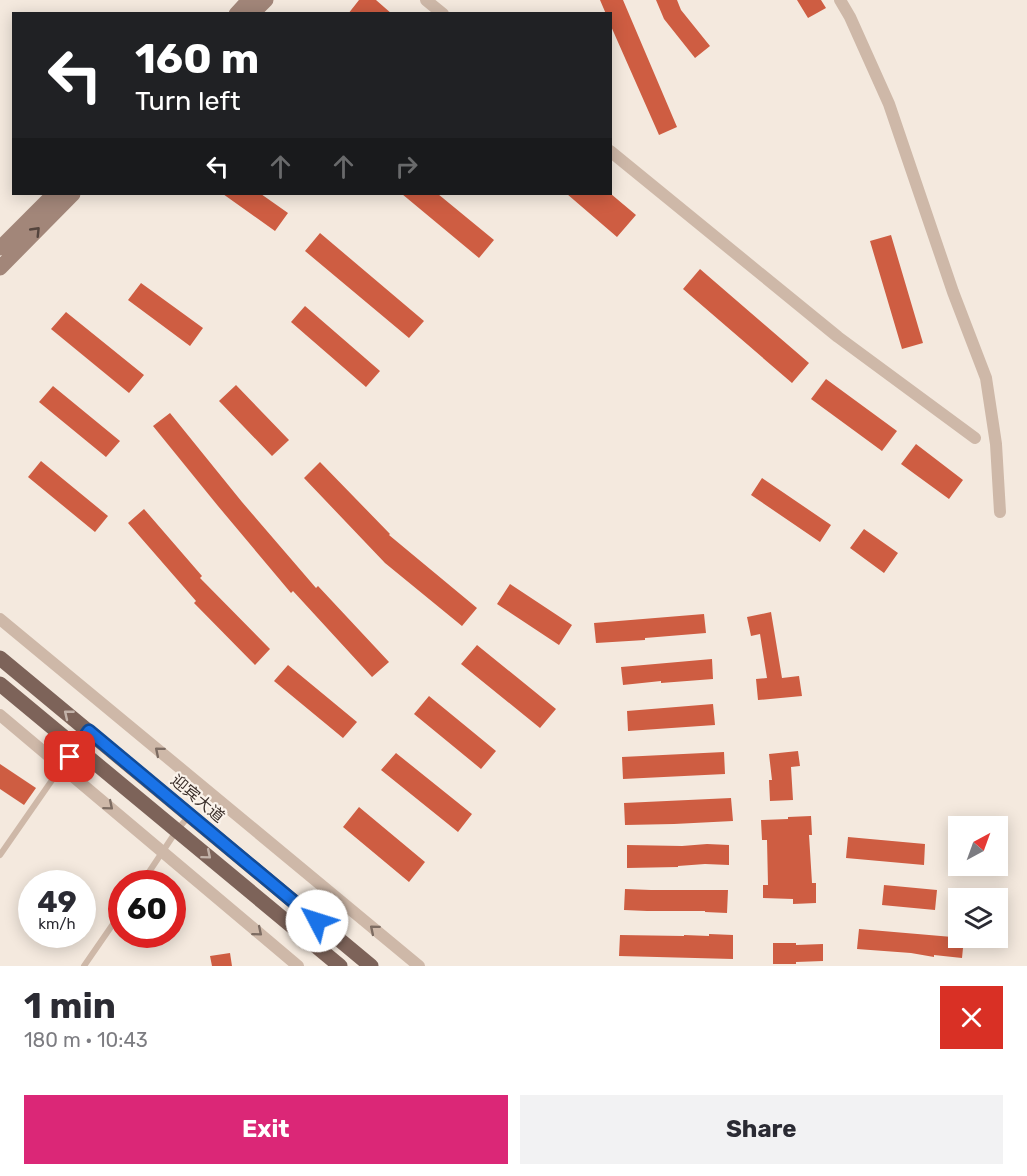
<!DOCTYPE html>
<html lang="en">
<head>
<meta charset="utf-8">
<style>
	body { margin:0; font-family:Rubik,"Noto Sans SC",sans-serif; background:#f2f2f3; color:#2b2b33; height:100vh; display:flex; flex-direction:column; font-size:22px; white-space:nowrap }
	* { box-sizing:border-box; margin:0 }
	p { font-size:20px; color:#7c7c81 }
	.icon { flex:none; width:33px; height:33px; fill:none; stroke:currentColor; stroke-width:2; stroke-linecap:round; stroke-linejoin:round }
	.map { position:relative; height:966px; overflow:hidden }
	.details { display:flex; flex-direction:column; background:#fff; flex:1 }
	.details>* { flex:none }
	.hud { position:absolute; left:12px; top:12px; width:600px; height:183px; border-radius:0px; box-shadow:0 3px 15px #0003; background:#202124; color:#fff; overflow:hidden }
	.needle { width:39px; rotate:41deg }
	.buttons { position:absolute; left:948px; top:816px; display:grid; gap:12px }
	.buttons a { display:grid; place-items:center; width:60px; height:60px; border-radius:0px; background:#fff; box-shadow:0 3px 15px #0003; font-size:30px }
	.speed { position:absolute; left:18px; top:870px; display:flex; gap:12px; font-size:30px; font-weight:700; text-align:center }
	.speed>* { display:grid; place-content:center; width:78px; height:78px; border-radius:50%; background:#fff; box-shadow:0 3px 15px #0003; line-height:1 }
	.speed small { font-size:15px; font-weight:400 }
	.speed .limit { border:9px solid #d22; background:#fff; color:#111 }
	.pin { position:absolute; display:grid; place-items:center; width:51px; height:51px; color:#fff; margin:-26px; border-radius:12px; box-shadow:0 3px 9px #0006 }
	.me { position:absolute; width:66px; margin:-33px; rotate:310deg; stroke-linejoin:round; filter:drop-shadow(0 0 4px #0008) }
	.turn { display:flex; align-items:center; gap:21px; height:126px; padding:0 24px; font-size:27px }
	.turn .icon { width:78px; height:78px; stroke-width:2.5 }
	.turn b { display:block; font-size:42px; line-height:51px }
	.lanes { display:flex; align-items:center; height:57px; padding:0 24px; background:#0003; justify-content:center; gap:30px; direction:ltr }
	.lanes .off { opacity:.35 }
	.round { display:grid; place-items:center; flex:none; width:63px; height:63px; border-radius:0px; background:#f2f2f3 }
	.overview { display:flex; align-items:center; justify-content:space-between; height:102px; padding:0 24px }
	h1 { font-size:36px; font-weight:700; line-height:45px }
	.primary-button { display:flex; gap:12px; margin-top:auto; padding:12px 24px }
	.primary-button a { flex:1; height:69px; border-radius:0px; background:#db2777; color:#fff; font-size:24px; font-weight:700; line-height:69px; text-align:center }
	.primary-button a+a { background:#f2f2f3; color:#2b2b33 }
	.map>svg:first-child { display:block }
	.building { fill:#ce5d42 }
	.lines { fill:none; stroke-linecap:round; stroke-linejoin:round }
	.service { stroke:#ceb8a8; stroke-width:6 }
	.minor { stroke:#ceb8a8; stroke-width:12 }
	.secondary { stroke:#a28679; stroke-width:15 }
	.primary { stroke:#7d6359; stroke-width:15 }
	.oneway { stroke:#54443d }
	.oneway2 { stroke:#c2b2a9 }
	.oneway3 { stroke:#7d6c62 }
	.route-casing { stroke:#114b97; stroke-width:15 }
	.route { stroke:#1a73e8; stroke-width:10 }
	.labels { text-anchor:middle; stroke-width:4.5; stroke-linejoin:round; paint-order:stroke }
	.street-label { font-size:16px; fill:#3a2e29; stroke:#fbf3eb }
</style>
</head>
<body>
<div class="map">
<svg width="1027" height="966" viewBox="0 0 1027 966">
	<rect width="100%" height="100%" fill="#f4e9de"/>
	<path class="building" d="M359 0H376L392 14H348Z
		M600 0H623L677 127 659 135 610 24V14H606Z
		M656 0H677L681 10 710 46 695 58 664 19Z
		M797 0H821L826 8 808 18Z
		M223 194H261L288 213 275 231Z
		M402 194H438L494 240 479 258Z
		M567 194H611L636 215 617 237Z
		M320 233 424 321 409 338 305 251Z
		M891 235 923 343 902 349 870 241Z
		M700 269 809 363 792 383 683 289Z
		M141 283 203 328 190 346 128 300Z
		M305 306 380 371 366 387 291 322Z
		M66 312 144 375 129 393 51 329Z
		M826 379 897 431 882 451 811 399Z
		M236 385 289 440 272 456 219 401Z
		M53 386 120 441 106 457 39 402Z
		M170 413 242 502 316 588 318 586 389 662 372 677 293 591 291 593 218 506 153 426Z
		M916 444 963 480 949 499 901 464Z
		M41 461 108 516 95 532 28 477Z
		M320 462 390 534 389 535 477 608 462 626 385 563 304 478Z
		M762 478 831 525 820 542 751 495Z
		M144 509 202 576 200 578 270 649 255 665 194 603 196 601 128 523Z
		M864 529 898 553 884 573 850 548Z
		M510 584 572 625 559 645 497 604Z
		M771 612 782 678 799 676 802 696 758 700 756 679 767 678 760 634 751 636 747 617Z
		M704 614 706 633 645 638V640L596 643 594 623Z
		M477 645 556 709 540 728 461 664Z
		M712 659 713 679 661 683V681L623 685 621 667Z
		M288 665 357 722 343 738 274 681Z
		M429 696 496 751 481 769 414 714Z
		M713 704 715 725 628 731 627 711Z
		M798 751 800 766 791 767 793 800 770 801 769 780H772L769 754Z
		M724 752 725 774 623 779 622 757Z
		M396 753 472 814 458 832 381 770Z
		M0 764 36 788 24 805 0 789Z
		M731 798 733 821 674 824 625 825 624 803Z
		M359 807 425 862 409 882 343 827Z
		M811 816 812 835H809L812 883H816V903L793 904V899L763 898V885H768L767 840H762L761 820 788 819V817Z
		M848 837 925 844 924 865 846 858Z
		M707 844 729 845V865L705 864 678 866V867L627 868V845L682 846Z
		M884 885 937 890 935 910 882 905Z
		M625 889 651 890H728L727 913 705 912V911H647L624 910Z
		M859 929 964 938 962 958 934 955V957L911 953 857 949Z
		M709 934 733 935V959L619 956 620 935 684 936V935L709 936Z
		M773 943H796V945L823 944V961L796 962V964H773Z
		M230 953 232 966H212L210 956Z"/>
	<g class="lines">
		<path class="service" d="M0 855 57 773 89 732
			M141 884 177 830 189 816
			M84 966 122 911"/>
		<path class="minor" d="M426 0 443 14
			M840 0 850 17 889 104 953 292 986 378 996 444 1000 512
			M610 151 838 337 975 438
			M0 619 419 966
			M0 715 298 966"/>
		<path class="secondary" d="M236 14 249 0
			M252 14 266 0
			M0 248 54 194
			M0 268 73 194"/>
		<path class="primary" d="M0 658 371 966
			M0 684 340 966"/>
	</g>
	<defs><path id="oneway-chevron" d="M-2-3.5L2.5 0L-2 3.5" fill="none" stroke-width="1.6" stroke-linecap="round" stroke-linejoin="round" transform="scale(1.5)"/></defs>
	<use class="oneway" href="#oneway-chevron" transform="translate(36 231) rotate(-46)"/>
	<g class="oneway2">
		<use href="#oneway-chevron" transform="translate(68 714) rotate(-141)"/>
		<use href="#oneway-chevron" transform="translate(207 855) rotate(40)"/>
	</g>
	<g class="oneway3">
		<use href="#oneway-chevron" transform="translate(159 751) rotate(-140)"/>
		<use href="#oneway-chevron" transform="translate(109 806) rotate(40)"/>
		<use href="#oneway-chevron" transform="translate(374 929) rotate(-140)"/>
		<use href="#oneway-chevron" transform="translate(258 932) rotate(40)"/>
	</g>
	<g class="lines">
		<defs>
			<path id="route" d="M70 757 89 731 317 921"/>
		</defs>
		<use href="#route" class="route-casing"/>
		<use href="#route" class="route"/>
	</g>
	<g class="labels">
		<g class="street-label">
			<text transform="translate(198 798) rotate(40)" y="6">迎宾大道</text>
		</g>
	</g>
</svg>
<div class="buttons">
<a><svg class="needle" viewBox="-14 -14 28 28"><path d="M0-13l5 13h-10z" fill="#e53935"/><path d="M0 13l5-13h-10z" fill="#7c7c81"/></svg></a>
<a><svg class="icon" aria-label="layers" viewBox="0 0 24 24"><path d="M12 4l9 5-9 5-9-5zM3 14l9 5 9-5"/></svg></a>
</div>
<div class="speed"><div>49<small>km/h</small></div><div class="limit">60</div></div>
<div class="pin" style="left:70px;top:757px;background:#d93025"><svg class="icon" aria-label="arrive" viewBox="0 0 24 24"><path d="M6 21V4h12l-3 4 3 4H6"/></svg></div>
<svg class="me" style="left:317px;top:921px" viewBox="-20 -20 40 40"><circle r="19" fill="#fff"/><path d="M0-13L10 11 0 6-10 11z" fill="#1a73e8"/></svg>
<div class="hud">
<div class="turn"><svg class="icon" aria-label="left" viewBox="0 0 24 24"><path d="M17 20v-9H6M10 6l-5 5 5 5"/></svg><div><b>160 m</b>Turn left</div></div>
<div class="lanes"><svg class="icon" aria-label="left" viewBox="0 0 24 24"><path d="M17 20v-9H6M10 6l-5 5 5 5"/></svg><svg class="icon off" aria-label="ahead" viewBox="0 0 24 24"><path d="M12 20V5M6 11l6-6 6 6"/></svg><svg class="icon off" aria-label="ahead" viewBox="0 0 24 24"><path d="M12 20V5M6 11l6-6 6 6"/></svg><svg class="icon off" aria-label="right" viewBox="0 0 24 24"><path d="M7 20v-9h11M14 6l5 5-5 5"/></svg></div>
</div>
</div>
<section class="details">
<div class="overview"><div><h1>1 min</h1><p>180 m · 10:43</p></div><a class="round" style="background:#d93025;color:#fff"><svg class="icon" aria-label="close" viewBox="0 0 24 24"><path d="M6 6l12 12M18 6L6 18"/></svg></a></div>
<div class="primary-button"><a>Exit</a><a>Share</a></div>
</section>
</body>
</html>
